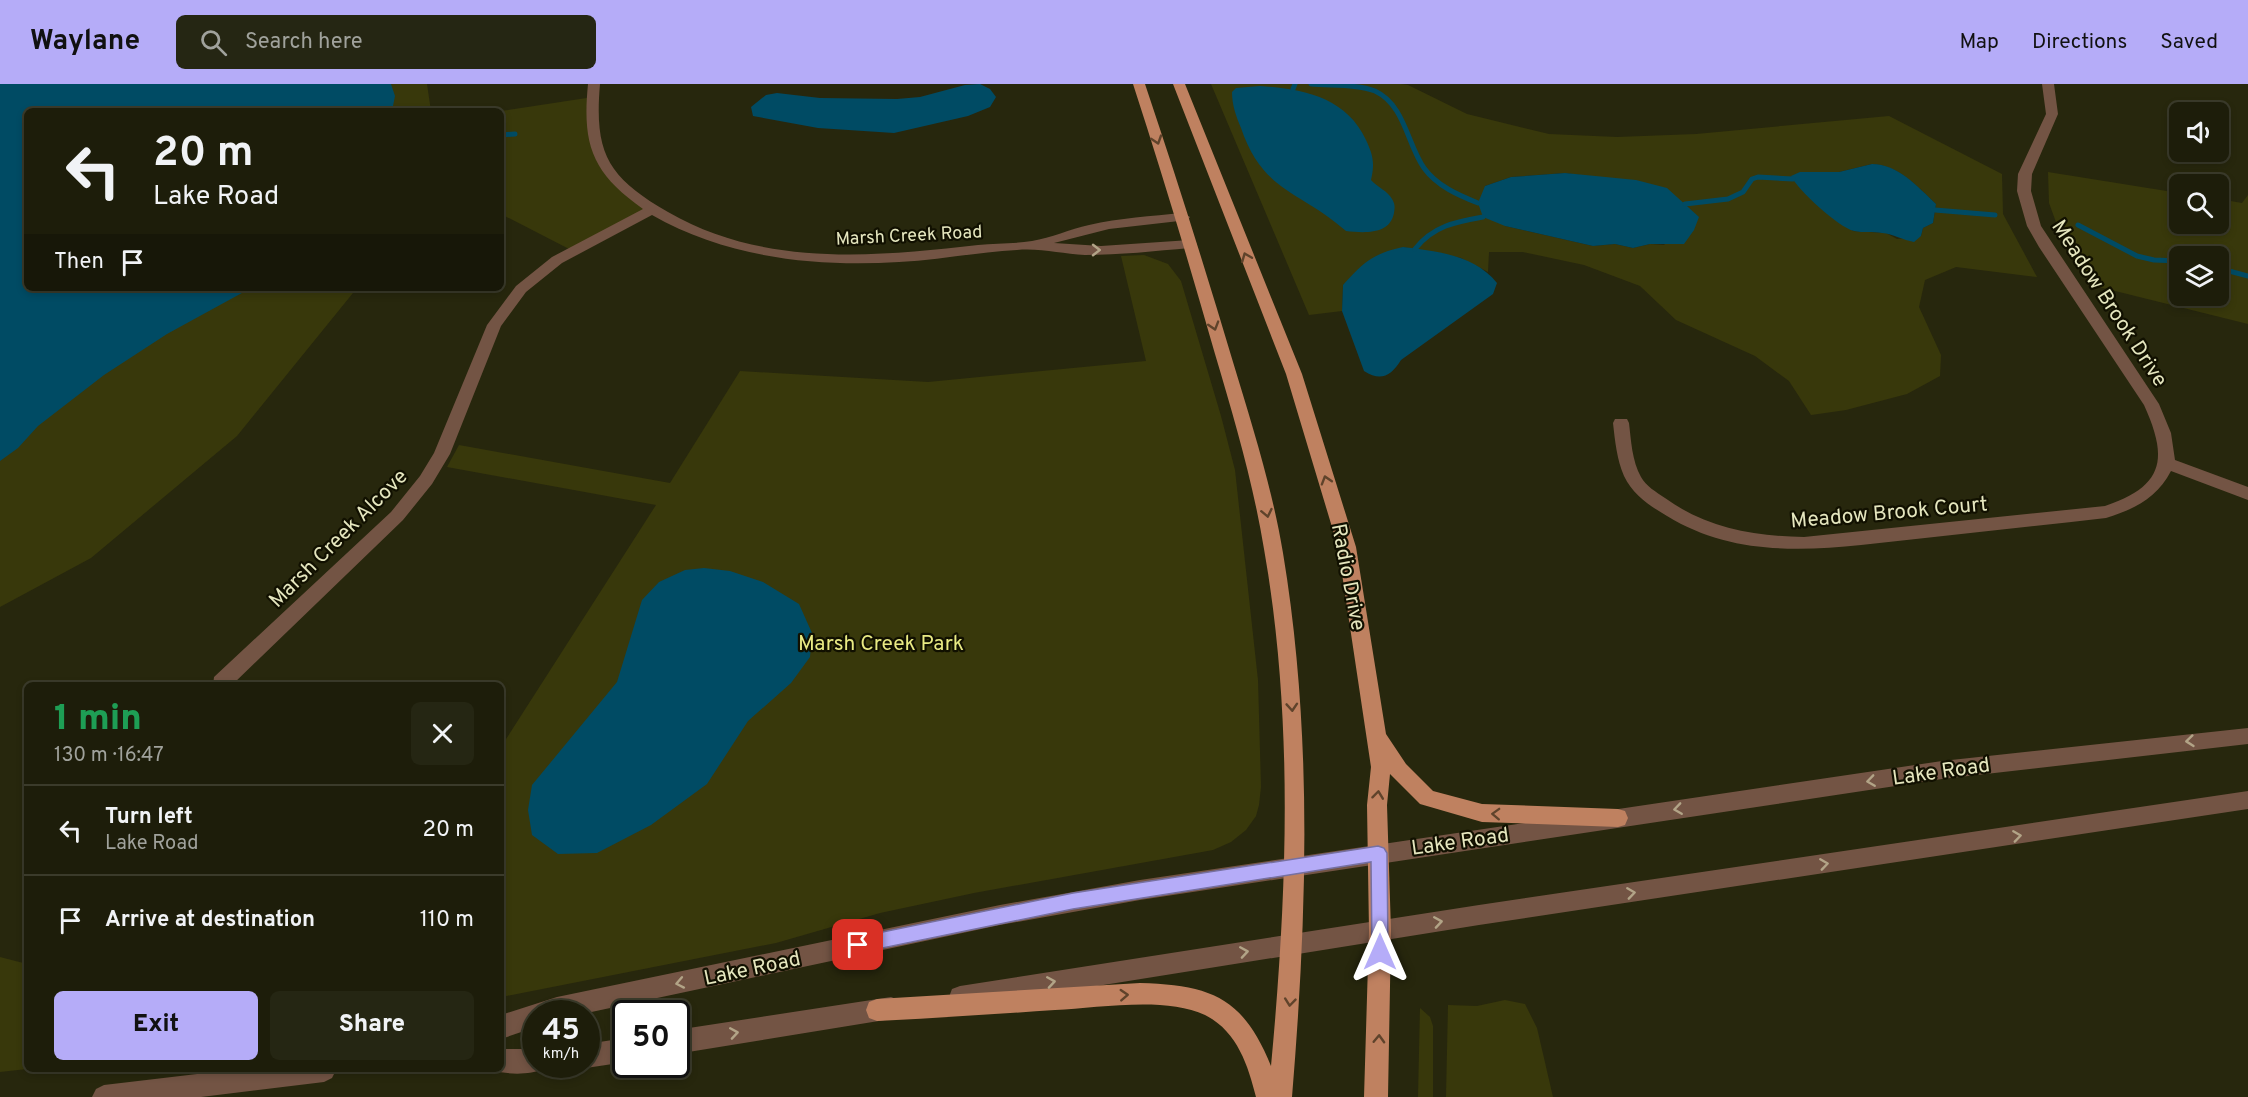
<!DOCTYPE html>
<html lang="en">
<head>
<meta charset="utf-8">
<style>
	body { margin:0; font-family:Overpass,sans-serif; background:#252613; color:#f1f3f6; height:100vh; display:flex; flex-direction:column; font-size:22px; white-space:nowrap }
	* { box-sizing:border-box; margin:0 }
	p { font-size:20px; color:#a0a29c }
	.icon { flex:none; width:33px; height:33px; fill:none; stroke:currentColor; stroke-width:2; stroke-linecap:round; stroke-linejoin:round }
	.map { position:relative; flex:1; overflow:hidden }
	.panel { position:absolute; left:24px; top:598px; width:480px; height:390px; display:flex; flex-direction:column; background:#1d1d0a; border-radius:9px; box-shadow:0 3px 9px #0003,0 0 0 2px #3b3b2b }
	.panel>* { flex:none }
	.hud { position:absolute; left:24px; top:24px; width:480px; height:183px; border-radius:9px; box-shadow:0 3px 9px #0003,0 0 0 2px #3b3b2b; background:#1d1d0a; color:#f1f3f6; overflow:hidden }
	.tools { position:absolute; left:2169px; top:18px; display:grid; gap:12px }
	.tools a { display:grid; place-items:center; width:60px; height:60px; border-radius:9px; background:#1d1d0a; box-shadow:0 3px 9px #0003,0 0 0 2px #3b3b2b; font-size:30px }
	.speed { position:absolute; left:522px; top:916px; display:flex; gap:12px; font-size:30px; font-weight:700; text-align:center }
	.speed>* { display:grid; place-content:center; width:78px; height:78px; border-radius:50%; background:#1d1d0a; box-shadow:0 3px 9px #0003,0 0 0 2px #3b3b2b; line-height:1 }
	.speed small { font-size:15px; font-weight:400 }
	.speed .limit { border:3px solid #111; border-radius:9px; background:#fff; color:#111 }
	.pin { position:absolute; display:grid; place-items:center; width:51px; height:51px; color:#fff; margin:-26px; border-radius:12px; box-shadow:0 3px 9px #0006 }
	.me { position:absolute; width:66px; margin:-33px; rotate:0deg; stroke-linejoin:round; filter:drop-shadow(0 0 4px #0008) }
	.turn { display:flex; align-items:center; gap:21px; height:126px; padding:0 30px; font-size:27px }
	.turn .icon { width:78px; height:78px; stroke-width:2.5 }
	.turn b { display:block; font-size:42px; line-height:51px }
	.then { display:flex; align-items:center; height:57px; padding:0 30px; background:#0003; gap:12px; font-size:22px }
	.round { display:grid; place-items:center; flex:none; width:63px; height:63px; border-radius:9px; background:#252613 }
	.overview { display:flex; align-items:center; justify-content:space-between; height:102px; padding:0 30px }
	h1 { font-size:36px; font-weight:800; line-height:45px; color:#1e9e55 }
	.button { display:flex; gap:12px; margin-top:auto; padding:12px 30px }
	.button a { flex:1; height:69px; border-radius:9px; background:#b5acf8; color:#111; font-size:24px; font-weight:800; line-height:69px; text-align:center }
	.button a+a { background:#252613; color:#f1f3f6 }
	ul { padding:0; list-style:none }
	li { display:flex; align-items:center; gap:18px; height:90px; padding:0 30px; border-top:2px solid #3b3b2b }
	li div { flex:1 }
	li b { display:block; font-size:22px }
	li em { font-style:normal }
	header { display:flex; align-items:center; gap:36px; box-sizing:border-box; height:84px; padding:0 30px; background:#b5acf8; color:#111 }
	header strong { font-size:28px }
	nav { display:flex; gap:33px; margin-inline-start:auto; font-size:21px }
	.search { width:420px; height:54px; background:#252613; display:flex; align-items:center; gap:15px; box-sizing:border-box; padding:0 21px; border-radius:9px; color:#a0a29c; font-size:22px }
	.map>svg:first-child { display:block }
	.green { fill:#38380b; fill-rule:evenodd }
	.water { fill:#004b64 }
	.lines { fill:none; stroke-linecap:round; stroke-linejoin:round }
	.stream { stroke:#004b64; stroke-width:5 }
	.minor { fill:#735444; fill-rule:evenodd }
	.major { fill:#bf8160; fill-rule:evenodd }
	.oneway { stroke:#5f432b }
	.oneway2 { stroke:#b2a487 }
	.route { fill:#b5acf8; stroke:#7670a1; stroke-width:1.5 }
	.labels { text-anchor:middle; stroke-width:4.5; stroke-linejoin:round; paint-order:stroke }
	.far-street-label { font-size:18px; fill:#e5e6be; stroke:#111000 }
	.street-label { font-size:21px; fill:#e5e6be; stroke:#111000 }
	.park-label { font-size:21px; fill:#e9ea83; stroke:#111000 }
</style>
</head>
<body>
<header>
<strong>Waylane</strong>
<div class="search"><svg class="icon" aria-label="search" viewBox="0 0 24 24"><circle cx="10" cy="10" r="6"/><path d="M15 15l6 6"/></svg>Search here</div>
<nav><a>Map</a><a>Directions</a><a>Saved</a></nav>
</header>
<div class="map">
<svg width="2248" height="1013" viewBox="0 0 2248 1013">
	<rect width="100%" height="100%" fill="#27270d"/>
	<path class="green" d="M0 0H427L431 27H27V204H357L237 352 91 474 0 523Z
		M1211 0H1401L1408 1 1467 30 1549 50 1617 53 1696 50 1889 32 2002 90 2003 130 2037 193 1956 183 1925 196 1919 223 1941 271 1940 292 1907 310 1846 326 1811 331 1789 297 1755 272 1676 236 1640 202 1584 181 1523 168H1489L1488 188 1461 174 1403 163 1343 201 1342 227 1309 231ZM1872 80C1898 81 1917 102 1936 120L1933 139 1923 144 1921 152 1897 155 1886 149 1853 147 1800 88H1839ZM1565 89 1596 93 1665 161 1650 160 1633 164 1615 160 1593 162 1505 142 1485 102 1511 93Z
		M593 13 598 72 653 125 573 167 501 130V27Z
		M2048 88 2179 109 2180 140H2218L2219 115 2242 119 2248 111V240L2091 201 2064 160 2049 119ZM2218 172V212H2180V172Z
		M1144 171 1168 180 1181 197 1221 332 1235 386 1258 596 1261 703 1259 721 1256 732 1246 746 1231 758 1213 766 974 809 880 829 776 859 501 913V663L656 421 447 383 459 361 670 399 740 287 928 298 1146 277 1121 172Z
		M0 873 27 880V985L0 988Z
		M1505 916 1525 920 1537 944 1553 1013H1446L1448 921 1477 922Z
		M1420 924 1430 933 1433 942V1013H1418Z"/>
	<path class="water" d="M0 0H391L395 12 392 27H27V204H251L167 250 104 291 38 342 18 364 0 377Z
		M980 0 990 5 996 13 990 23 968 32 894 49 818 44 753 32 751 23 766 11 777 9 820 14 897 15 920 13 965 1Z
		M1260 2C1303 5 1346 13 1366 56 1373 71 1375 79 1371 96 1377 103 1388 107 1392 115 1395 120 1395 123 1394 129 1390 151 1364 149 1346 147 1301 107 1263 109 1241 44 1236 32 1232 21 1232 8L1236 4Z
		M1872 80C1898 80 1917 102 1936 120L1933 139 1923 144 1921 152 1914 158C1903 156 1893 150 1882 149 1873 147 1863 149 1854 147 1838 143 1798 106 1791 92L1800 88H1839Z
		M1565 89 1636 96 1667 104 1699 133 1694 146 1684 160H1650L1633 164 1615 160 1593 162 1505 142 1483 133 1478 119 1485 102 1511 93Z
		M1403 163C1436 167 1475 171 1497 199L1493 210 1401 276C1391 292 1381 298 1364 287L1342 227 1343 201C1364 178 1372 170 1403 163Z
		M704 484 730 487 763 498 799 520 812 549 810 573 791 599 748 637 707 700 651 741 597 769 558 770 532 751 528 726 532 701 617 598 642 516 659 498 685 486Z"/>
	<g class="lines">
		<path class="stream" d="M1311 0C1331 2 1357 0 1375 7 1405 21 1407 60 1424 84 1437 102 1458 111 1478 119
			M1293 5 1295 0
			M501 51 515 50
			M1685 120 1728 115 1743 108 1752 95 1758 93 1793 95
			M1935 126 1995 131
			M2078 141 2137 172 2154 176 2180 177
			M1415 165C1433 142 1455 138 1483 133
			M2218 184 2248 192"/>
		<path class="minor" d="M588 0H600C594 70 608 93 668 128 762 183 875 173 978 161 996 159 1014 160 1032 157 1051 154 1070 145 1089 141 1120 134 1151 132 1183 129L1190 133 1188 136 1109 145 1054 159 1101 162 1190 156 1197 160 1190 164C1155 167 1120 171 1085 171 1062 170 1041 164 1017 166 978 168 939 176 899 178 815 183 727 174 652 131L562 179 526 208 501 242 450 370 432 400 403 436 231 602H213L214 593 391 428 420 392 434 369 487 241 516 202 552 173 643 125C592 89 582 61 588 0Z
			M2042 0H2054L2058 30 2032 90 2031 107 2041 142 2159 320 2171 349 2175 376 2248 403V416L2171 387C2157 414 2135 425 2106 434 2046 441 1985 447 1925 454 1837 463 1747 481 1667 432 1650 422 1633 411 1624 392 1617 376 1615 357 1613 339L1615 335H1627L1629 339C1631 356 1632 377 1641 393 1646 402 1656 408 1665 414 1706 444 1754 452 1804 453L2105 422C2165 402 2168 374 2144 321L2039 163 2027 142 2017 107 2018 90 2046 30Z
			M2248 644V660L1942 695 1140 816 1000 841 582 930H536V943L501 955V931L557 913 1000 821 1140 796 1942 677Z
			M2248 707V725L1479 841 960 924 952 921 949 913 952 905 960 902 1479 821Z
			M891 913 899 916 902 924 899 932 891 935 676 970V946Z
			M626 954V978L586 984 579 981H586V960Z
			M501 965H536V981H546L544 985C530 991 507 991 493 986H501Z
			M231 986H336L332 994 324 998 201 1013H92L96 1005 104 1001Z"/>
		<path class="major" d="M1133 0H1145C1176 92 1205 184 1233 278 1252 341 1272 403 1283 469 1313 650 1307 831 1292 1013H1256C1248 981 1237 947 1205 931 1165 912 1098 924 1055 926 996 930 936 934 877 937L869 934 866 926 869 918 877 915 1140 899C1211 901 1243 913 1271 982 1287 811 1294 635 1264 465 1253 398 1234 334 1215 270 1189 179 1162 89 1133 0Z
			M1173 0H1185L1302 290 1356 463 1386 650 1406 680 1433 707 1482 720 1618 725 1625 727 1628 734 1625 741 1618 743 1482 738 1420 720 1390 690 1387 721 1391 847 1388 1013H1364L1369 847 1367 721 1371 683 1338 463 1286 290Z"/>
	</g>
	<defs><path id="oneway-chevron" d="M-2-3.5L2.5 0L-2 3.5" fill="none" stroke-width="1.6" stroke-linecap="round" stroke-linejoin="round" transform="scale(1.5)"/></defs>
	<g class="oneway">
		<use href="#oneway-chevron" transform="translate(1157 56) rotate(72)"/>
		<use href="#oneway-chevron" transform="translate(1246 173) rotate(-112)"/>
		<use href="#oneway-chevron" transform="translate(1214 242) rotate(73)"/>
		<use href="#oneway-chevron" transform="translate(1326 396) rotate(-107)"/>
		<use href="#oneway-chevron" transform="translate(1267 429) rotate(78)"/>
		<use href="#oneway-chevron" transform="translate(1292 623) rotate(86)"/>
		<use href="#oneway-chevron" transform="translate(1378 711) rotate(-83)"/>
		<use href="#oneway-chevron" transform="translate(1496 730) rotate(-178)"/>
		<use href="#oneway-chevron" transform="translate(1124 911) rotate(-3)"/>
		<use href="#oneway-chevron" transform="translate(1290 918) rotate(96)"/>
		<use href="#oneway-chevron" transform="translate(1379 955) rotate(-88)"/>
	</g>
	<g class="oneway2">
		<use href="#oneway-chevron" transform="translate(1096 166)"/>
		<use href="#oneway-chevron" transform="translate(2190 657) rotate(174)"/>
		<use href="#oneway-chevron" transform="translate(1871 697) rotate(172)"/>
		<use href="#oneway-chevron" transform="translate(1678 725) rotate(172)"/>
		<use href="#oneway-chevron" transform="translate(2017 752) rotate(-8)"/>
		<use href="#oneway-chevron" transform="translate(1824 780) rotate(-8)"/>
		<use href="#oneway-chevron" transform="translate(1631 809) rotate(-8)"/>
		<use href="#oneway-chevron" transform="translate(1438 838) rotate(-9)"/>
		<use href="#oneway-chevron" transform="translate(1244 868) rotate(-9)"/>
		<use href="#oneway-chevron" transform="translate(1051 898) rotate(-9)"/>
		<use href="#oneway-chevron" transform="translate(680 899) rotate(169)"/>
		<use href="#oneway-chevron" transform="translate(734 949) rotate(-9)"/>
	</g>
	<path class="route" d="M1378 762 1384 764 1387 769 1388 868 1386 874 1380 876 1374 874 1372 868 1371 778 1073 825 858 869 852 867 850 861 852 855 858 853 1073 809Z"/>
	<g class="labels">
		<g class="far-street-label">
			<text transform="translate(909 151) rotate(-3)" y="6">Marsh Creek Road</text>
		</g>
		<g class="street-label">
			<text transform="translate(2110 219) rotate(57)" y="7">Meadow Brook Drive</text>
			<text transform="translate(1889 428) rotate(-5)" y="7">Meadow Brook Court</text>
			<text transform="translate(338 454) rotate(-45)" y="7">Marsh Creek Alcove</text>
			<text transform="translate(1349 493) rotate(79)" y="7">Radio Drive</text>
			<text transform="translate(1941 687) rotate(-8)" y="7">Lake Road</text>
			<text transform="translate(1460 757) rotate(-8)" y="7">Lake Road</text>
			<text transform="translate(752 884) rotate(-12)" y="7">Lake Road</text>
		</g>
		<g class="park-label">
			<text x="881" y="566">Marsh Creek Park</text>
		</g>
	</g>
</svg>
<div class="tools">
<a><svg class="icon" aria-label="sound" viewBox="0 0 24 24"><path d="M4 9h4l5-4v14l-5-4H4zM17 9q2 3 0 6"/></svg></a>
<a><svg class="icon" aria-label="search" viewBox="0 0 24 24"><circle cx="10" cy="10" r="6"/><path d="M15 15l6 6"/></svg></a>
<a><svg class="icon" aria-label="layers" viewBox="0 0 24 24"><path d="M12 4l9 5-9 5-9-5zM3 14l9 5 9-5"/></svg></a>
</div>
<div class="speed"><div>45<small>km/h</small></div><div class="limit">50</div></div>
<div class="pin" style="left:858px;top:861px;background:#d93025"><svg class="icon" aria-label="arrive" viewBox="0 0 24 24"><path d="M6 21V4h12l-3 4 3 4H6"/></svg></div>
<svg class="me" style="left:1380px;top:868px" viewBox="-20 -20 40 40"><path d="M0-17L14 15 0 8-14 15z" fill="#b5acf8" stroke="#fff" stroke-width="4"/></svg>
<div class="hud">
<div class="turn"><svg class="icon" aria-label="left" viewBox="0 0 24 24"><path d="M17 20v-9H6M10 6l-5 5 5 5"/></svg><div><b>20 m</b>Lake Road</div></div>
<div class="then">Then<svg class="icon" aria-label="arrive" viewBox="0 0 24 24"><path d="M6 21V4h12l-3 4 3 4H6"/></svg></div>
</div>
<section class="panel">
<div class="overview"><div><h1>1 min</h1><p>130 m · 16:47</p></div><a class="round"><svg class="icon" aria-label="close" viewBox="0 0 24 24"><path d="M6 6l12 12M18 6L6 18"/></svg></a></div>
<ul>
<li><svg class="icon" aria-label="left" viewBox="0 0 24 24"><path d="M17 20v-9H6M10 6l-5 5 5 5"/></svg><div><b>Turn left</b><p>Lake Road</p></div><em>20 m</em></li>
<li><svg class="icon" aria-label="arrive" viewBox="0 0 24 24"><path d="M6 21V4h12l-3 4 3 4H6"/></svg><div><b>Arrive at destination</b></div><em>110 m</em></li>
</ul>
<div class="button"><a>Exit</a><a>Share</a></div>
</section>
</div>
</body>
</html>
